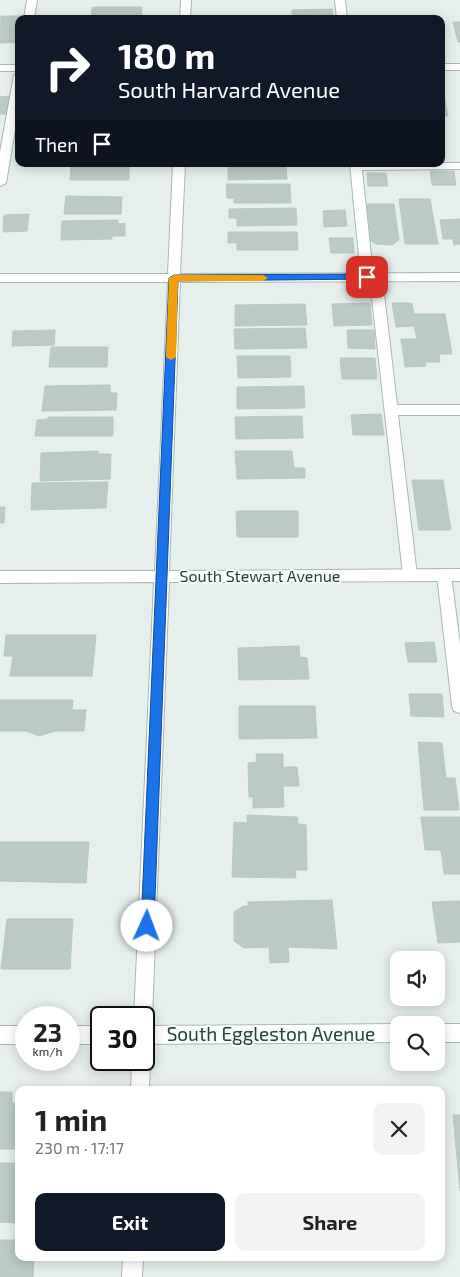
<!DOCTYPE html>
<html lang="en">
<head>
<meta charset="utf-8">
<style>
	body { margin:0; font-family:"Exo 2",sans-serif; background:#f2f2f2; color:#222; height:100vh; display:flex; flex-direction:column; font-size:19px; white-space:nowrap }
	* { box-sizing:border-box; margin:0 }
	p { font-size:16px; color:#767676 }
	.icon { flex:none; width:28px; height:28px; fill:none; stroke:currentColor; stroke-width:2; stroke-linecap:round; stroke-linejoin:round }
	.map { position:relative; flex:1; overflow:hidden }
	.panel { position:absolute; left:15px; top:1086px; width:430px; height:175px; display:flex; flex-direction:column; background:#fff; border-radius:10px; box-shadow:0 2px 12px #0003 }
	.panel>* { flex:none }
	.guide { position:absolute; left:15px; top:15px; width:430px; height:152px; border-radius:10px; box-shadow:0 2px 12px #0003; background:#111827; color:#fff; overflow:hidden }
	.fabs { position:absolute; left:390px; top:951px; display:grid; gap:10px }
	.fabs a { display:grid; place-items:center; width:55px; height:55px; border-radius:10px; background:#fff; box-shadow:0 2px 12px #0003; font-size:25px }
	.speed { position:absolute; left:15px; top:1006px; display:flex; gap:10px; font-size:25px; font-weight:700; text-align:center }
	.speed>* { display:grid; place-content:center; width:65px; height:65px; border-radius:50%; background:#fff; box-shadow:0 2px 12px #0003; line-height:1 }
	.speed small { font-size:12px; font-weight:400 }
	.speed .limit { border:2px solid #111; border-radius:8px; background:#fff; color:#111 }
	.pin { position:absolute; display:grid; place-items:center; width:42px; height:42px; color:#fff; margin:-21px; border-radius:10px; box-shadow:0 2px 8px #0006 }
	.me { position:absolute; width:55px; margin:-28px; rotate:2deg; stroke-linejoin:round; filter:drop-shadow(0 0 4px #0008) }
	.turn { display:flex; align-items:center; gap:18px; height:105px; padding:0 20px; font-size:22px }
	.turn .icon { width:65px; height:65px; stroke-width:2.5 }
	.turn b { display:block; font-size:35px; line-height:42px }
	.then { display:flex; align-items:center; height:48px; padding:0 20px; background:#0003; gap:10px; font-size:19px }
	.round { display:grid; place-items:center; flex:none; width:52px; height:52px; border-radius:10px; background:#f2f2f2 }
	.summary { display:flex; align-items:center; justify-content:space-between; height:85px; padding:0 20px }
	h1 { font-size:30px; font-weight:700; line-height:38px }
	.cta { display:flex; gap:10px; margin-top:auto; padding:10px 20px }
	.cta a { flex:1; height:58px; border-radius:10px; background:#111827; color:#fff; font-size:20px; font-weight:700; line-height:58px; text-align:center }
	.cta a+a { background:#f2f2f2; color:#222 }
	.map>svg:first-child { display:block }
	.building { fill:#bbcac4; stroke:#b8c9c2 }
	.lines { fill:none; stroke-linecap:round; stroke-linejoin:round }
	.service-casing { stroke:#a8b8b2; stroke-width:2 }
	.minor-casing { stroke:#a8b8b2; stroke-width:2 }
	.service { fill:#fff; fill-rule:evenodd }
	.minor { fill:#fff; fill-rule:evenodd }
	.route { fill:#1a73e8; stroke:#114b97 }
	.slow { fill:#f59e0b }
	.labels { text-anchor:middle; stroke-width:4; stroke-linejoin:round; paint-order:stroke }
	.street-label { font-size:16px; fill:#24423a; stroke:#f7fbf9 }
	.near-street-label { font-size:19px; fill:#24423a; stroke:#f7fbf9 }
</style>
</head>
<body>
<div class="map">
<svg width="460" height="1277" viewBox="0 0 460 1277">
	<rect width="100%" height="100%" fill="#e6efeb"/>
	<path class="building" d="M92 7H142L141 19H91Z
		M332 9 333 18 292 19V10Z
		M1 16H23L22 19H19V42L0 43Z
		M453 22H460V42H458Z
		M441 91H443L448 116H441Z
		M9 96 7 114H0V97Z
		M71 164H129V180H70Z
		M286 165 287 179 228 180V166Z
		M430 171H454L456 185H432Z
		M367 173H386L388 186H368Z
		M226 184H290L291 203H234V198H227Z
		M66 196 122 197 121 214H64Z
		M399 199H430L438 244H405Z
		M367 204H394L399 240 392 245 376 244 371 241Z
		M296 208 297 225 237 226V218H229V209Z
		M345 210 347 226 324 227 323 211Z
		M29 214 27 231 3 232 4 215Z
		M460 219V244L454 245 453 239H443L440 220Z
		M118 220V224L125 223V236H112V239L61 240 62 221Z
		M228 232H297L298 250H237V243H228Z
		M329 238H353L354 253H331Z
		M370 303 372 325 334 326 332 304Z
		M392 303H412L414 314H445L452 354H439L440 362H425L426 366 405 367 401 339H417L414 326 396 327Z
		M305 304 307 325 235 326V305Z
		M305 328 307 348 235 349 234 329Z
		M55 330 54 345 12 346 13 331Z
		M347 330H374L375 349 348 348Z
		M51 347H108L107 367H49Z
		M237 356H290L291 377 238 378Z
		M340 358H375L377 379H342Z
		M110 385V393H117L116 410 42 411 45 386Z
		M304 386 305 408 237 409V387Z
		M381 414 384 435H353L351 415Z
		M302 416 303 438 236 439 235 417Z
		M48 417H113V436H35L37 420 48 419Z
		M98 451V454H111L110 479 40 481 41 453Z
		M235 451H292L294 468H305V478L237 479Z
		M412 480H443L451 530H419Z
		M108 482 106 508 31 510 32 483Z
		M0 507H5L4 523H0Z
		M236 511H298V537H237Z
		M6 635H96L92 676H10L13 656H4Z
		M434 642 437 662H408L405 643Z
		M299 646 300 657 307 658 309 679 239 680 238 648Z
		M409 694H442L444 717 411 716Z
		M0 700H73L72 710H86L84 731H55L39 736 26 731H0Z
		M239 706H315L317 738 239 739Z
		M418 742 442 743 446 778H455L459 810H424Z
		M256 754H283V767H297L299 786H283L284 807 253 808V797H249L248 763 257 762Z
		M247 815 297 817 298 824 306 825 307 870H295L296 878 232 877 234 822 247 823Z
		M421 817H460V874H444L441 850H425Z
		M0 842H89L86 883 0 881Z
		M332 900 337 949 288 947 289 962 270 963 269 947 244 948 234 941V912L243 906H248V902Z
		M460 901V942L438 943 432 902Z
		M7 919H73L70 969H1Z
		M0 1092H12V1103H19V1149H0Z
		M453 1115H460V1191Z
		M0 1163H19V1223L0 1222Z
		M0 1240H19V1258H34L33 1277H0Z"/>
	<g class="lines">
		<defs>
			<path id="service" d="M27 0H37L34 19H24Z
				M335 0H345L347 19H337Z
				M19 72V106L6 183 0 186V152L14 75Z
				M441 163H460V169L362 170 373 274H380L382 277 397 405H460V415H398L417 575 415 579 410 581 405 579 403 575 370 280H363L361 277 350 164Z
				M444 569 449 571 451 575 460 644V713L454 711 452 706 437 575 439 571Z"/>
			<path id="minor" d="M181 0H191L190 19H180Z
				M441 64H460V70H441Z
				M0 65H19V71H0Z
				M173 164H185L180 274 460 273V281L180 282 169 571 460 569V581L169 582 152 1018 149 1024 146 1026 399 1024 402 1025H399V1042L144 1044V1018H134L154 582 0 583V571H155L168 282H0V274H168Z
				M436 1024H460V1042H436V1025H433Z
				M0 1026H26V1044H0Z
				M69 1026H101V1044H69Z
				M144 1052 148 1053 150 1060 149 1090H131L132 1060H144Z
				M123 1258H143L142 1277H122Z"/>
		</defs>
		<use href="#service" class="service-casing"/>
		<use href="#minor" class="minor-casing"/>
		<use href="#service" class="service"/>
		<use href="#minor" class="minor"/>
	</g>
	<path class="route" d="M367 274 370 275V279L178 281 154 926 152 930 147 932 142 930 141 926 169 278 174 275Z"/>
	<path class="slow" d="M174 275H263L268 278 263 281H178L176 357 171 360 166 357 169 278Z"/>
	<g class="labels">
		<g class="street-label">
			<text x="260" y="582">South Stewart Avenue</text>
		</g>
		<g class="near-street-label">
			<text x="271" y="1041">South Eggleston Avenue</text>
		</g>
	</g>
</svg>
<div class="fabs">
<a><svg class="icon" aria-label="sound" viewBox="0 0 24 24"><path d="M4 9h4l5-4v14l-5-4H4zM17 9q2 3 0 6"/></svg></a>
<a><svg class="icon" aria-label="search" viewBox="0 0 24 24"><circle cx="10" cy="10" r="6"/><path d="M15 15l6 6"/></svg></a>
</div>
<div class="speed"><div>23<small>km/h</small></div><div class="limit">30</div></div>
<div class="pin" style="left:367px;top:277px;background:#d93025"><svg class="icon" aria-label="arrive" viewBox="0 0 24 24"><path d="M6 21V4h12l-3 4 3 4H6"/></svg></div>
<svg class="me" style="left:147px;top:926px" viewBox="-20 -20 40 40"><circle r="19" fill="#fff"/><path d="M0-13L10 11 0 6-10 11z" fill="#1a73e8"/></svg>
<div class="guide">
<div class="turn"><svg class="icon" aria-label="right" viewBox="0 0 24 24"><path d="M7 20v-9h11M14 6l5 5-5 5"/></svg><div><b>180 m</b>South Harvard Avenue</div></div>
<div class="then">Then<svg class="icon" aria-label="arrive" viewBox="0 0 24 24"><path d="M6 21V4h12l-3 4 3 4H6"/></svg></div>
</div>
<section class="panel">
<div class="summary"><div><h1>1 min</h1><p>230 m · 17:17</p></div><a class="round"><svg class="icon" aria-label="close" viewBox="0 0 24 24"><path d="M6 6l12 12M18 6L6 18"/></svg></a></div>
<div class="cta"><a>Exit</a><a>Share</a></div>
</section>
</div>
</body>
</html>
